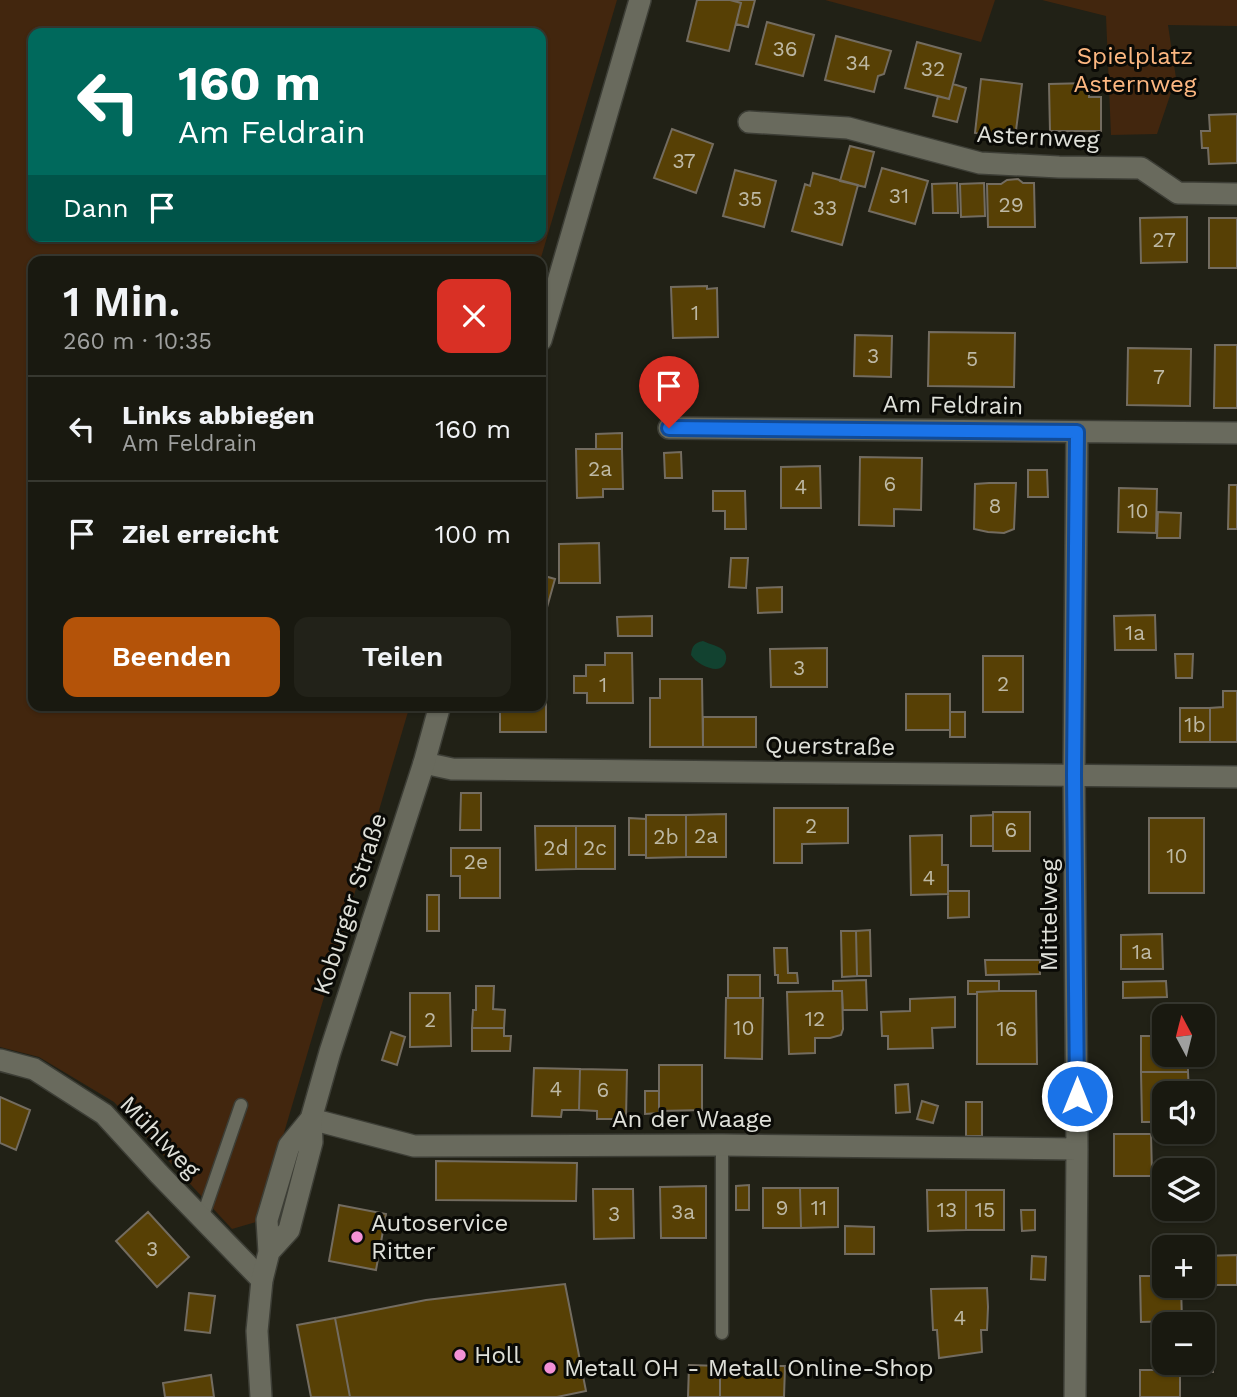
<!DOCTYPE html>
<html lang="de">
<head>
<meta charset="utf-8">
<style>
	body { margin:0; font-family:"Work Sans",sans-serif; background:#222219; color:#f1f3f6; height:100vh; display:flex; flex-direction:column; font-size:26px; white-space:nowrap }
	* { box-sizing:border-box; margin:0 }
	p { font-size:23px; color:#9fa09f }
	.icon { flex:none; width:38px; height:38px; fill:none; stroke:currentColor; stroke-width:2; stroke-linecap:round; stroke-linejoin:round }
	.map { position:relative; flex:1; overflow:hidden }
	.sheet { position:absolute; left:28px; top:256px; width:518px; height:455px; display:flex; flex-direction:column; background:#191910; border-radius:14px; box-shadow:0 2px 5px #0004,0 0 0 2px #373830 }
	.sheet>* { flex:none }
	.banner { position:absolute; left:28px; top:28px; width:518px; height:214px; border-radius:14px; box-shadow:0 2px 5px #0004,0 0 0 2px #373830; background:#00695c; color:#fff; overflow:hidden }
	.needle { width:46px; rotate:353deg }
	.fabs { position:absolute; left:1152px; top:1004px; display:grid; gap:14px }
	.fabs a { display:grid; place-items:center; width:63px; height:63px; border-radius:14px; background:#191910; box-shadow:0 2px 5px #0004,0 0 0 2px #373830; font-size:35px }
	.pin { position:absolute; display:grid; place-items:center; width:60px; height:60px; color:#fff; margin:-72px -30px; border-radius:50% 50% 50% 0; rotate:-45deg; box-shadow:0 0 7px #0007 }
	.pin .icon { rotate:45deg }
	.me { position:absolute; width:77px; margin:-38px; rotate:0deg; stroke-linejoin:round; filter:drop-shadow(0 0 5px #0008) }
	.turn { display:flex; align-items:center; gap:24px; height:147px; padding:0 35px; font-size:32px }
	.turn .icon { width:91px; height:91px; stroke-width:2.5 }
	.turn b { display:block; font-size:49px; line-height:60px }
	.then { display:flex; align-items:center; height:66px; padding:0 35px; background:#0003; gap:14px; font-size:26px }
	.round { display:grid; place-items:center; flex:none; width:74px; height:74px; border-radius:14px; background:#222219 }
	.summary { display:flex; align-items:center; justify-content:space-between; height:119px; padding:0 35px }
	h1 { font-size:42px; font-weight:600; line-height:52px }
	.button { display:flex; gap:14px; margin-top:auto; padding:14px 35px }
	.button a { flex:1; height:80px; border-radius:14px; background:#b45309; color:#fff; font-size:28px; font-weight:600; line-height:80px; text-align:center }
	.button a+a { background:#222219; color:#f1f3f6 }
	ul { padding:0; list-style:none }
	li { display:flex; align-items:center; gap:21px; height:105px; padding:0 35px; border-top:2px solid #373830 }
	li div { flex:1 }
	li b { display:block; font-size:26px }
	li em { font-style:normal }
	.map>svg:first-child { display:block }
	.green { fill:#42260e; fill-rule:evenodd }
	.water { fill:#124230 }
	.building { fill:#574005; stroke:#736c60; stroke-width:2 }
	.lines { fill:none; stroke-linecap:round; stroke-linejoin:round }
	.lane-casing { stroke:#3d3e36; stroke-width:15 }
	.street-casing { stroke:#3d3e36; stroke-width:24 }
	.secondary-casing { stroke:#3d3e36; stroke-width:24 }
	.lane { stroke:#696a5d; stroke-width:12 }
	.street { stroke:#696a5d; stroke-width:21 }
	.secondary { stroke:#696a5d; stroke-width:21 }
	.route-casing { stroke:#114b97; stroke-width:18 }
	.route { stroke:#1a73e8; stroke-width:12 }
	.poi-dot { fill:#f391d5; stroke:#0a0a06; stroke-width:2.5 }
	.labels { text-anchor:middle; stroke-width:6; stroke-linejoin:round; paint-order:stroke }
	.number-label { font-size:21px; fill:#bdb8a4 }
	.park-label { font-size:24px; fill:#fcb781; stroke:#0a0a06 }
	.street-label { font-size:24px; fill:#dfe0d9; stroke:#0a0a06 }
	.poi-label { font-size:24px; fill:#dfe0d9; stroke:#0a0a06; text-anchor:start }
</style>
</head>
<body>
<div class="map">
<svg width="1237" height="1397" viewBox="0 0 1237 1397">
	<rect width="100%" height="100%" fill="#212116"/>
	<path class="green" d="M0 0H617L540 261H33V705H410L261 1211 256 1222 232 1229 114 1102 39 1057 0 1047ZM33 33H541V236H33Z
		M825 0H995L981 42Z
		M1034 0H1237V26L1168 25 1176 78 1157 134 1111 135 1106 16 1042 0Z"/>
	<path class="water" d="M703 641C709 644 720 646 724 651 729 658 725 669 716 669 708 669 695 662 691 655 692 646 694 643 703 641Z"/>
	<path class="building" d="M697 0H730L741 3 729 51 687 41Z
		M731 0H755L748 27 736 24 741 3Z
		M767 22 814 35 803 76 756 64Z
		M836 36 891 51 884 74 878 76 874 92 825 80Z
		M917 42 961 54 949 99 905 88Z
		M981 79 1022 84 1015 138 975 133Z
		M1089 83V97H1101V131H1050L1049 84Z
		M953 84 966 88 957 122 933 116 938 96 949 99Z
		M1237 114V163L1209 164 1208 148H1202L1201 131H1210L1209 115Z
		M672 129 713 144 696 193 654 178Z
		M850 146 874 152 865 187 840 181Z
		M882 168 928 181 915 224 869 211Z
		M735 170 776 181 764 227 723 216Z
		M813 173 858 185 842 245 792 231 805 184 810 186Z
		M1018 179 1023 183H1034L1035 227H988L987 184H1001L1007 180Z
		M957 183 958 213H933L932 184Z
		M984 183 985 216 961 217 960 184Z
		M1187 217V262L1141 263 1140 218Z
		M1209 218H1237V268H1209Z
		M707 286V289L717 288 718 337 673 338 671 287Z
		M929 332 1015 333 1014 387 928 386Z
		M855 335 892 336 891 377 854 376Z
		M1215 345H1237V408H1214Z
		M1128 348 1191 349 1190 406 1127 405Z
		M622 433V449H596V434Z
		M576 449H622L623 489H603V497L577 498Z
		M681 452 682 478H665L664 453Z
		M860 457 922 458 921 510 894 509V526L859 525Z
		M820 466 821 508H781V467Z
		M1028 470H1047L1048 497H1028Z
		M989 483H1016L1014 529 1004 533 988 532 974 529 975 484Z
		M1229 485H1237V529H1228Z
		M1119 488 1157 489 1156 533 1118 532Z
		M713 491H745L746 529H725V511H713Z
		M1158 512 1181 513 1180 538H1157Z
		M599 543 600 583H559V544Z
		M731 558H748L746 588 729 587Z
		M541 575 555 579 546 611 541 609Z
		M782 587V612L758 613 757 588Z
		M1155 615 1156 650H1115L1114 616Z
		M652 616V636H618L617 617Z
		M827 648V687H771L770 649Z
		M605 653H632L633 703H587V693H574V676H586V665H605Z
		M1175 654H1193L1192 678H1176Z
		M983 656H1023V712H983Z
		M660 679H702L703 747H650V698H660Z
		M541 684H546V732H500V705H541Z
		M1223 691H1237V742H1210V708L1223 707Z
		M906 694H950V730H906Z
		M1180 708H1210V742H1180Z
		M950 712H965V737H950Z
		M703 717H756V747H703Z
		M461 793H481V830H460Z
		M774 808H848V843L802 844V863H774Z
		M993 812H1030V851H993Z
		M726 814V857H686V815Z
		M646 815H686V857L646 858Z
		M993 815V846H971V816Z
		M629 818 646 819V855H629Z
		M1149 818H1204V893H1149Z
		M535 826H576V869L536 870Z
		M576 826H615V869H576Z
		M942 835V865H948V894L911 895 910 836Z
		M451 848H500V898H460V876H451Z
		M948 891H969V917L948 918Z
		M427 895H439V931H427Z
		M870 930 871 976H857L856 931Z
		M841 931H856L857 976 842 977Z
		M1162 934 1163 969H1121V935Z
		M774 948H787L788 973H797L798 983H778V975H775Z
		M985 960H1040V974L986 975Z
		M728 975H760V998H728Z
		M866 980 867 1010H843L842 991H833V981Z
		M968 981H999V991L977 992V994H968Z
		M1166 981 1167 997 1123 998V982Z
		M476 986H494L493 1009 505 1010 504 1028H472L473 1010H476Z
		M833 991H842L843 1029 841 1035 830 1038H815V1053L789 1054 787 992Z
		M999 991H1036L1037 1064H977V992Z
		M410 993H450L451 1046 410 1047Z
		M955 997V1027L932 1028 933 1048 888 1049V1036H882L881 1012 910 1011V999Z
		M726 998H763L762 1059 725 1058Z
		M472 1028H504V1036H511L510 1051H472Z
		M391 1032 405 1037 397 1065 382 1060Z
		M1141 1036H1164V1055H1188V1072H1141Z
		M659 1065H702V1110L659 1111Z
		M534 1068 580 1069 579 1110H562L561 1117 532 1116Z
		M580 1069 627 1070 626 1119H597V1111L579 1110Z
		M1141 1072H1188L1189 1094H1164V1122H1142Z
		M908 1084 910 1112 896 1113 895 1085Z
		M645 1091H659V1113L645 1114Z
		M0 1097 30 1110 16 1150 0 1143Z
		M922 1101 938 1106 933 1123 917 1119Z
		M966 1102H982V1136H966Z
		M1114 1134H1151L1152 1176H1114Z
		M436 1161 577 1163 576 1201 436 1200Z
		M749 1185V1210H736V1186Z
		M706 1186V1238H661L660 1187Z
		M763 1188H800L801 1228H763Z
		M800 1188H838V1227L801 1228Z
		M593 1189H633L634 1238 594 1239Z
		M927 1190H966V1230L928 1231Z
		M966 1190H1004V1230H966Z
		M339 1205 386 1214 376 1270 329 1261Z
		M1021 1210H1035V1230L1022 1231Z
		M148 1212 189 1257 157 1287 116 1241Z
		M845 1226 874 1227V1254H845Z
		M1237 1255V1285H1202V1256Z
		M1032 1256 1046 1257 1045 1280 1031 1279Z
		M1140 1276H1164V1286H1181L1182 1321 1141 1322Z
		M565 1284 586 1391 557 1397H350L335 1318 426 1300Z
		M987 1288 988 1307 987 1330H981L982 1352 939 1358 937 1330H933L931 1289Z
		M189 1293 215 1296 210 1333 185 1330Z
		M335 1318 350 1397H311L297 1325Z
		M1202 1356H1213V1372H1180V1370H1167V1363H1202Z
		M689 1365 720 1366V1397H688Z
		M720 1366H785L784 1397H720Z
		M1140 1370H1180V1397H1140Z
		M211 1375 214 1397H165L163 1383Z"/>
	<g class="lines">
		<defs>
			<path id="lane" d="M202 1218 241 1105
				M722 1333V1145"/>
			<path id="street" d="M749 122 848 128 980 163 1059 167 1141 168 1178 193 1237 194
				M669 428 1237 433
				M424 763 452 769 1237 777
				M0 1060 34 1069 104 1114 159 1174 262 1280
				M311 1119 414 1146 722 1145 1077 1149
				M1075 1397 1077 1149 1074 775 1077 432"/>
			<path id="secondary" d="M541 340 640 0
				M269 1252 289 1230 312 1142 311 1119 330 1052 424 763 440 705
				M261 1397 257 1331 262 1280 269 1252 267 1220 289 1146 311 1119"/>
		</defs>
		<use href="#lane" class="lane-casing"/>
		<use href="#street" class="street-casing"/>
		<use href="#secondary" class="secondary-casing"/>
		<use href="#lane" class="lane"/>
		<use href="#street" class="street"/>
		<use href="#secondary" class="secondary"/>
	</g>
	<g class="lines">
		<defs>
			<path id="route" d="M669 428 1077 432 1074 775 1077 1096"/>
		</defs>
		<use href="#route" class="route-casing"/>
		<use href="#route" class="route"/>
	</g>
	<g class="poi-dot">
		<circle cx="357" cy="1237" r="7"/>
		<circle cx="460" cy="1355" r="7"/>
		<circle cx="550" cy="1368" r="7"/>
	</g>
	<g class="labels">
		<g class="number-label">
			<text x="785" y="56">36</text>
			<text x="858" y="70">34</text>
			<text x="933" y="76">32</text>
			<text x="684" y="168">37</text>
			<text x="899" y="203">31</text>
			<text x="750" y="206">35</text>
			<text x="1011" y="212">29</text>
			<text x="825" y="215">33</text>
			<text x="1164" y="247">27</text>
			<text x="695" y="320">1</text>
			<text x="873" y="363">3</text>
			<text x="972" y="366">5</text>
			<text x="1159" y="384">7</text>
			<text x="600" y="476">2a</text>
			<text x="890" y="491">6</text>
			<text x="801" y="494">4</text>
			<text x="995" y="513">8</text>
			<text x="1138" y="518">10</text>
			<text x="1135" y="640">1a</text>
			<text x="799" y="675">3</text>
			<text x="1003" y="691">2</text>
			<text x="603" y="692">1</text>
			<text x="1195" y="732">1b</text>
			<text x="811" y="833">2</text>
			<text x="1011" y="837">6</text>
			<text x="706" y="843">2a</text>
			<text x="666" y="844">2b</text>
			<text x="556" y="855">2d</text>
			<text x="595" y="855">2c</text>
			<text x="1177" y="863">10</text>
			<text x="476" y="869">2e</text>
			<text x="929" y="885">4</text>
			<text x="1142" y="959">1a</text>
			<text x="815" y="1026">12</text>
			<text x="430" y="1027">2</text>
			<text x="744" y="1035">10</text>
			<text x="1007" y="1036">16</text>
			<text x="556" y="1096">4</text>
			<text x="603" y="1097">6</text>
			<text x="782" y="1215">9</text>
			<text x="819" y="1215">11</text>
			<text x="947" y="1217">13</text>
			<text x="985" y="1217">15</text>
			<text x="683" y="1219">3a</text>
			<text x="614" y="1221">3</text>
			<text x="152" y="1256">3</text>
			<text x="960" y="1325">4</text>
		</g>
		<g class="park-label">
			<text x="1135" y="64">Spielplatz<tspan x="1135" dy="28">Asternweg</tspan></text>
		</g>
		<g class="street-label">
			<text transform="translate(1038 137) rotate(3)" y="8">Asternweg</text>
			<text transform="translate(953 405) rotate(1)" y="8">Am Feldrain</text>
			<text transform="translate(830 746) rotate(1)" y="8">Querstraße</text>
			<text transform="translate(350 904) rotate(-72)" y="8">Koburger Straße</text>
			<text transform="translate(1049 915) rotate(-90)" y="8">Mittelweg</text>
			<text x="692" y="1127">An der Waage</text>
			<text transform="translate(160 1137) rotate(46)" y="8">Mühlweg</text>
		</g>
		<g class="poi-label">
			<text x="371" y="1231">Autoservice<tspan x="371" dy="28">Ritter</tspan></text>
			<text x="474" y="1363">Holl</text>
			<text x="564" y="1376">Metall OH - Metall Online-Shop</text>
		</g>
	</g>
</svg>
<div class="fabs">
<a><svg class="needle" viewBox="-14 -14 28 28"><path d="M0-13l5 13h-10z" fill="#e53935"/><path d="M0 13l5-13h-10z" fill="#9fa09f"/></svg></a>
<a><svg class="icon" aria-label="sound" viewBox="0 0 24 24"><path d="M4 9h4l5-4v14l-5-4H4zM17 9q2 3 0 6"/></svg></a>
<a><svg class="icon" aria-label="layers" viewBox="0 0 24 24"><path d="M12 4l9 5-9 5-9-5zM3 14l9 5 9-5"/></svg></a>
<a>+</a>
<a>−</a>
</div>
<div class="pin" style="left:669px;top:428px;background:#d93025"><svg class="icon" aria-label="arrive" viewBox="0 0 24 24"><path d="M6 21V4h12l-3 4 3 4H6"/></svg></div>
<svg class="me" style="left:1077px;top:1096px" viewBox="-20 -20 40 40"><circle r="17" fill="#1a73e8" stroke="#fff" stroke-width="3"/><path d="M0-11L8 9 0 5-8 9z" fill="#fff"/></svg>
<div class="banner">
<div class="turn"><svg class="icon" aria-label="left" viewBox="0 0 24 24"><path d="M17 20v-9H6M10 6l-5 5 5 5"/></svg><div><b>160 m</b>Am Feldrain</div></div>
<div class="then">Dann<svg class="icon" aria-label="arrive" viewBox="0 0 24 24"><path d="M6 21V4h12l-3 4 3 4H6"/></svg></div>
</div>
<section class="sheet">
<div class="summary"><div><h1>1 Min.</h1><p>260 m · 10:35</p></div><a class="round" style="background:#d93025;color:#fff"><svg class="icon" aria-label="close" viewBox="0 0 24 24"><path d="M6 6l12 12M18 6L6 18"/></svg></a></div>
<ul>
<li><svg class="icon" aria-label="left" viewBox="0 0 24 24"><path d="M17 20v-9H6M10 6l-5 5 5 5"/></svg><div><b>Links abbiegen</b><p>Am Feldrain</p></div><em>160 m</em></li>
<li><svg class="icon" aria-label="arrive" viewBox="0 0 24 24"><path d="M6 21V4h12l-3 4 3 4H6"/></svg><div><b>Ziel erreicht</b></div><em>100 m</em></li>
</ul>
<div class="button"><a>Beenden</a><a>Teilen</a></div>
</section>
</div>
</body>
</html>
